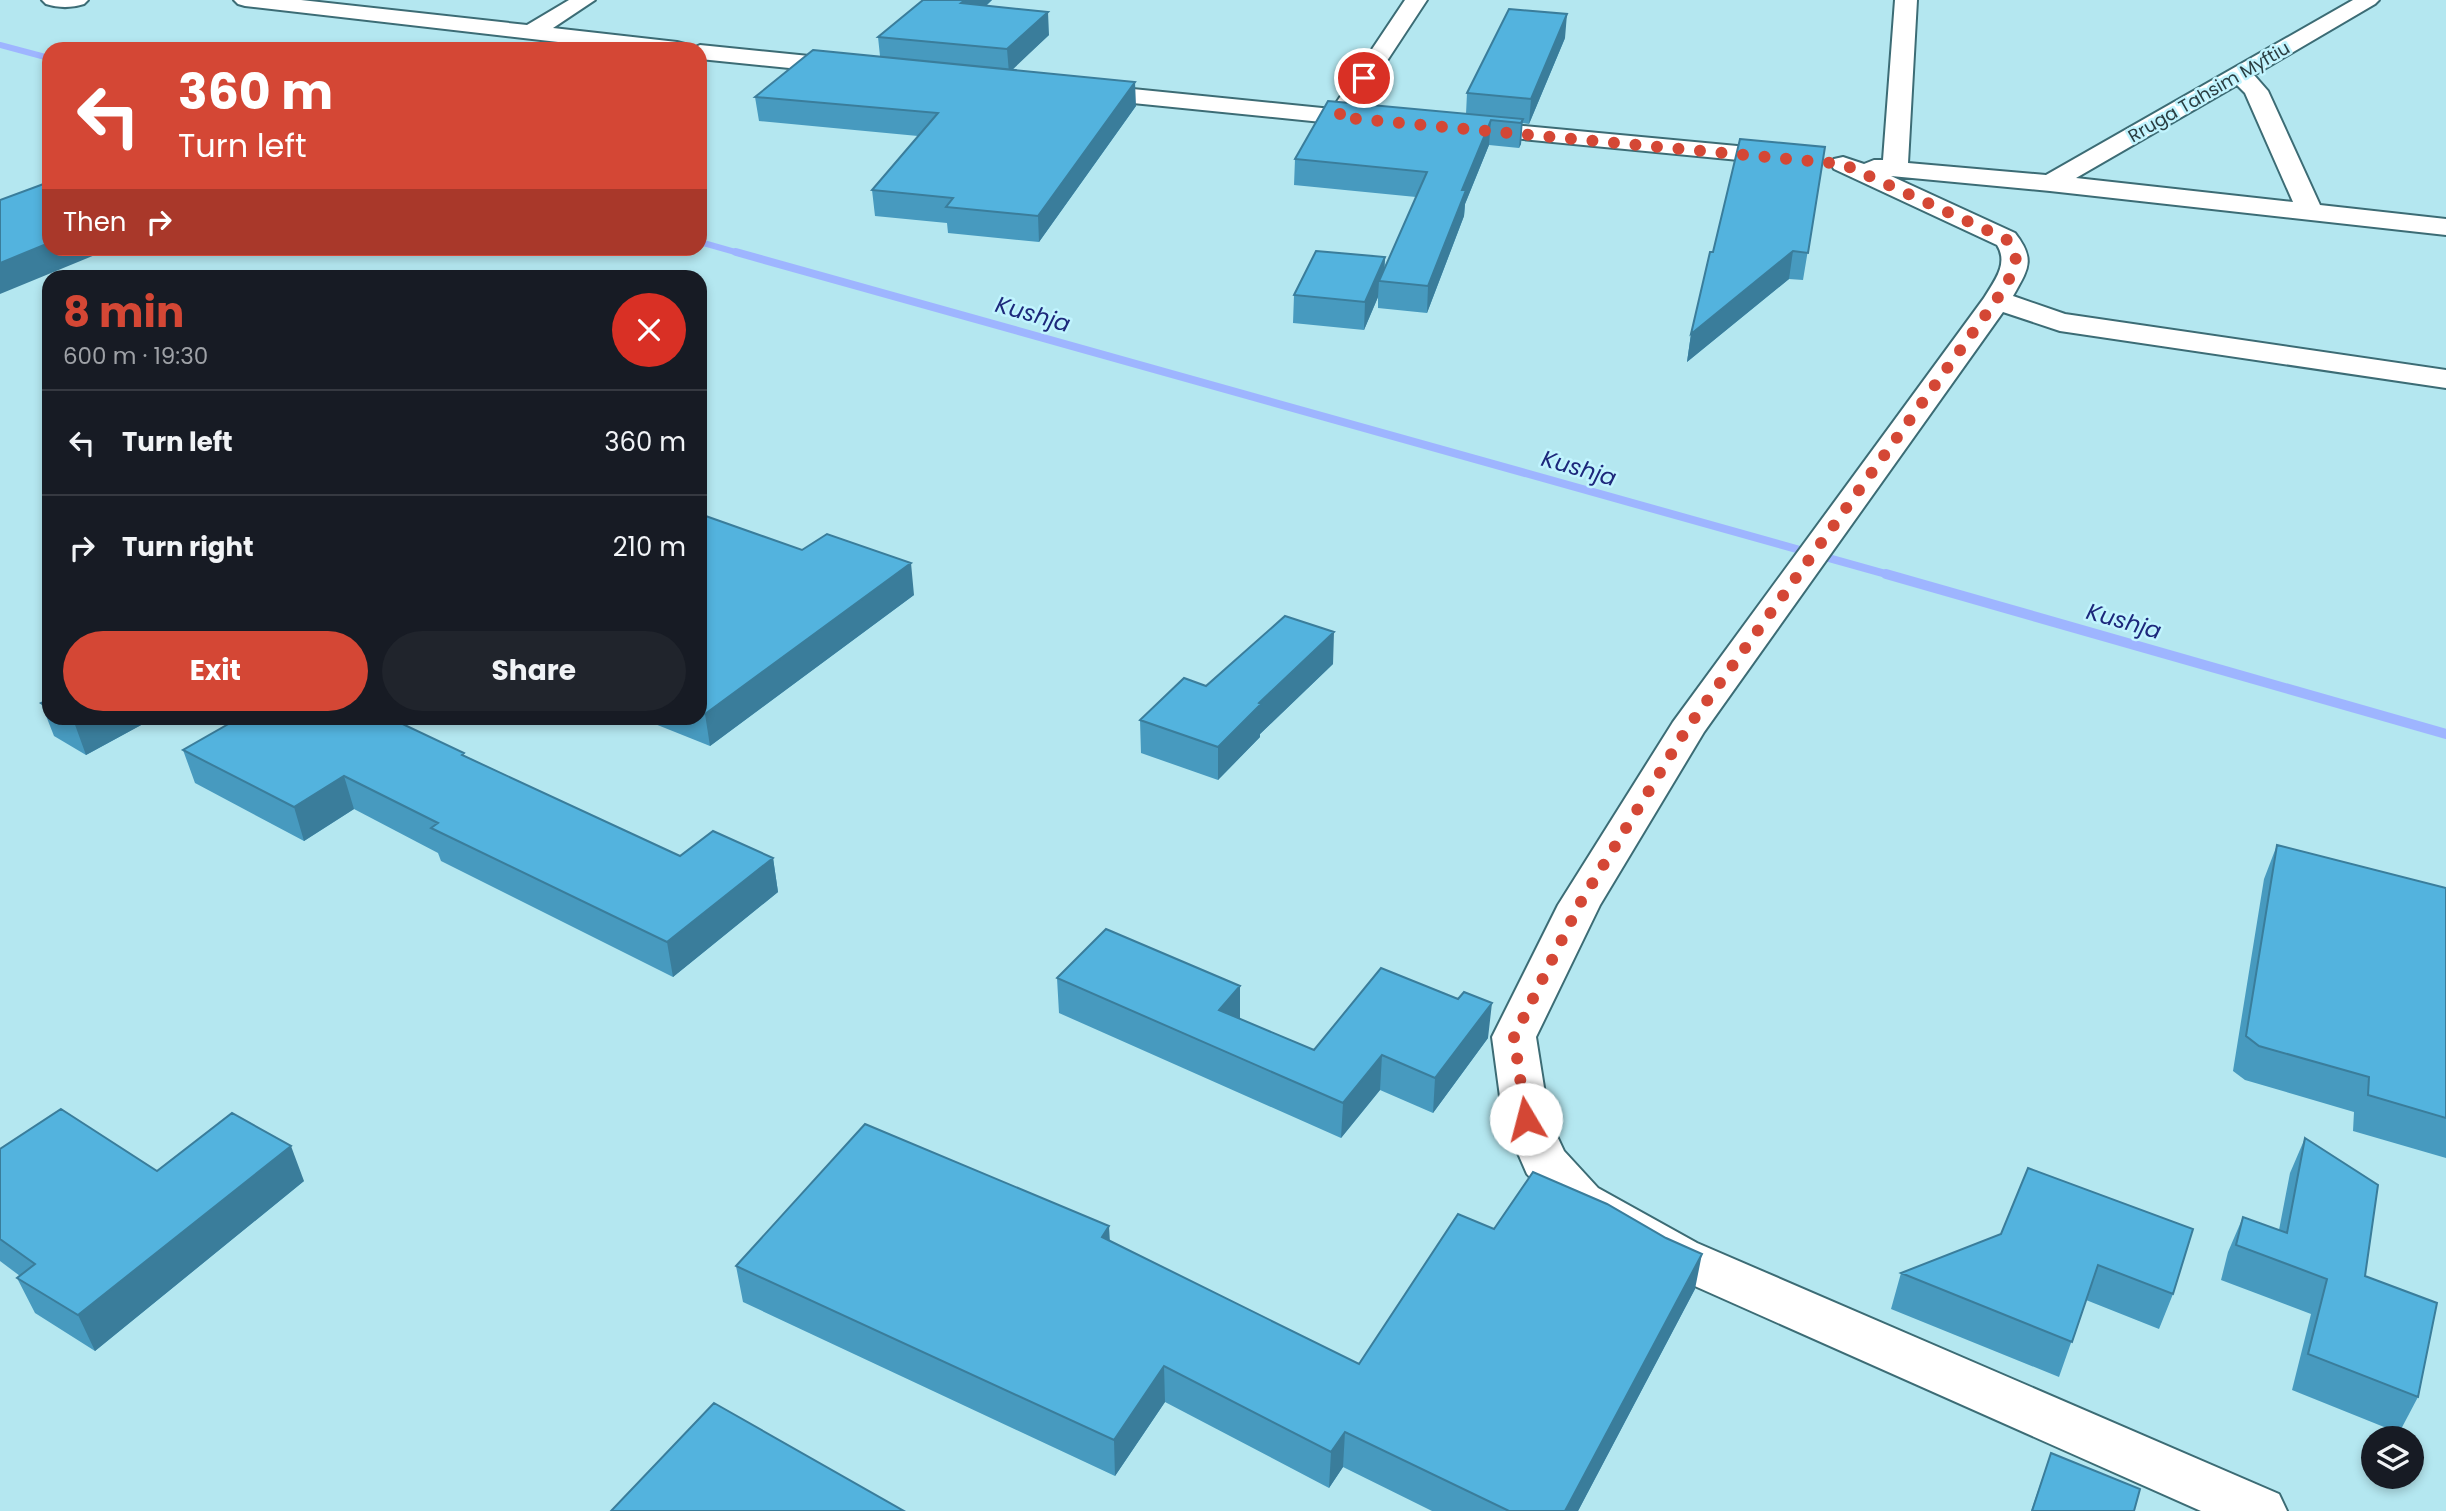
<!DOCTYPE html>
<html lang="en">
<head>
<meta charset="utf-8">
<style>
	body { margin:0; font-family:Poppins,sans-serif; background:#20242c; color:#f1f3f6; height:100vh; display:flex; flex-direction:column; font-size:26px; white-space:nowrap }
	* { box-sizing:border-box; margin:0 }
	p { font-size:23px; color:#9ea1a6 }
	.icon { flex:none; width:38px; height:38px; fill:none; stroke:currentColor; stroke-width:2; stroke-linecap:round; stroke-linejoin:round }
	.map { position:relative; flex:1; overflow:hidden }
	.sheet { position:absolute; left:42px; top:270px; width:665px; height:455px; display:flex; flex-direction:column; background:#171b24; border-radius:21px; box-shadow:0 4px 10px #0003 }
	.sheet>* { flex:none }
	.guide { position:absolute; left:42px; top:42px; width:665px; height:214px; border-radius:21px; box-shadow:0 4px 10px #0003; background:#d44735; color:#fff; overflow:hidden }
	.controls { position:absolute; left:2361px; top:1426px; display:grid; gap:14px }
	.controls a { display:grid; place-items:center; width:63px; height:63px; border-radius:50%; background:#171b24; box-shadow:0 4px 10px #0003; font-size:35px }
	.pin { position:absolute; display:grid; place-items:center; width:60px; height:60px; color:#fff; margin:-30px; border:4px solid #fff; border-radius:50%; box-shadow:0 2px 7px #0007 }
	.me { position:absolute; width:77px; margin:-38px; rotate:352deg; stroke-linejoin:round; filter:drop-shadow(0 0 5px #0008) }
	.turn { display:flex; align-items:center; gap:24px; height:147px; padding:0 21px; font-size:32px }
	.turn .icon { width:91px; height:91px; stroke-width:2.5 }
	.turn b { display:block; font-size:49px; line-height:60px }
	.then { display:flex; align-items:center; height:66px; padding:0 21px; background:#0003; gap:14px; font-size:26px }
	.round { display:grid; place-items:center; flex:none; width:74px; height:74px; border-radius:37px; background:#20242c }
	.summary { display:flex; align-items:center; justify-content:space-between; height:119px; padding:0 21px }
	h1 { font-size:42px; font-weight:700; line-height:52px; color:#d44735 }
	.cta { display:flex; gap:14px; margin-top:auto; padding:14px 21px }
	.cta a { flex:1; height:80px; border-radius:42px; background:#d44735; color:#fff; font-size:28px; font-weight:700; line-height:80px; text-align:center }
	.cta a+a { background:#20242c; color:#f1f3f6 }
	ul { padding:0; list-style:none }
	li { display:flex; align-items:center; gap:21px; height:105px; padding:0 21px; border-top:2px solid #363941 }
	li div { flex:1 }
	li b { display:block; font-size:26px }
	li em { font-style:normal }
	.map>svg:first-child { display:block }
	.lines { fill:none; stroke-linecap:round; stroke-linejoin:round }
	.stream-far2 { stroke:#9eb5ff; stroke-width:6 }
	.stream-far1 { stroke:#9eb5ff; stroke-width:8 }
	.stream { stroke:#9eb5ff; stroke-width:10 }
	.minor-casing { stroke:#3c6c75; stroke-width:4 }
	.minor { fill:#fff; fill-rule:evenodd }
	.wall { fill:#479abf }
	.shaded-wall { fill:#3a7d9b }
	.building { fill:#53b3de; stroke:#3a7d9b; stroke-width:2 }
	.route { stroke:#d44735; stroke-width:12; stroke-dasharray:0 21.6 }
	.labels { text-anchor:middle; stroke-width:5; stroke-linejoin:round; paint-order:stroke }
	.far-street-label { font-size:18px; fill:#2a3e42; stroke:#c1f4fe }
	.water-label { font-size:23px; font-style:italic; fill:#1d287b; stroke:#c1f4fe }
</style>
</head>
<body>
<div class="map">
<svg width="2446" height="1511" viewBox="0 0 2446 1511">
	<rect width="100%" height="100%" fill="#b4e7f0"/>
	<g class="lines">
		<path class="stream-far2" d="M0 45 49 58
			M700 242 742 254"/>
		<path class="stream-far1" d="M736 252 1893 576"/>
		<path class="stream" d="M1886 574 2446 734"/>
		<defs>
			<path id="minor" d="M42 0H88L84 4C72 8 58 8 46 4Z
				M234 0H301L527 25 569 0H595L553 28 677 42 685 44 688 49H619L245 6 238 4Z
				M1405 0H1427L1354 111 1379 115 1383 120 1379 125 1371 127 1083 98 1075 96 1071 91 1075 86 1083 84 1332 109Z
				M1895 0H1917L1908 163 2046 175 2353 0H2379L2375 4 2254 75 2268 91 2320 205 2446 219V235L2050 191 1891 176 2015 233C2036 260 2028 269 2013 296L2065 314 2446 370V388L2060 331 2003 312 1704 732 1600 905 1536 1037 1549 1119 1564 1151 1598 1188 1697 1243 2279 1494 2287 1511H2201L1661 1271 1564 1214 1527 1174 1503 1119 1492 1037 1558 905 1673 722 1984 298C1994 281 2009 264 1997 245L1834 169 1831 164 1834 159 1843 157 1864 164 1874 160H1883ZM2237 85 2245 93 2293 202 2076 178Z
				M700 45 849 60 857 62 860 67 857 72 849 74 700 59V49H691Z
				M1470 121 1790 151 1799 153 1802 158 1799 163 1790 165 1461 133 1458 128 1461 123Z"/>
		</defs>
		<use href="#minor" class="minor-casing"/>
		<use href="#minor" class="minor"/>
	</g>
	<path class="wall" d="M923 0H992L986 6 1049 35 1012 69 1136 106 1039 242 948 233 947 223 875 216 872 190 918 136 759 121 755 97 880 56 878 37Z
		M1565 38 1529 124 1522 123 1521 144 1519 148 1489 145 1465 204 1464 216 1427 313 1378 308V297L1364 330 1293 323 1294 295 1385 257 1384 269 1416 197 1294 185 1295 159 1466 114 1467 93Z
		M1825 147 1803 280 1789 279 1687 362 1691 334 1713 252Z
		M700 514 914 595 710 746 640 718H700Z
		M1333 664 1260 734V737L1218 780 1141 753 1140 720 1206 686Z
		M49 699V718H154L86 755 54 736 41 703Z
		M183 750 465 756 680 856 773 858 778 892 673 977 441 861 438 853 354 809 304 841 195 783Z
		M2277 845 2446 888V1158L2353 1131 2354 1112 2245 1080 2233 1071 2264 879Z
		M1057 978 1240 986V1019L1314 1050 1488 1038 1433 1113 1380 1090 1341 1138 1059 1013Z
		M2305 1138 2418 1397 2399 1433 2292 1390 2311 1314 2221 1280 2228 1252 2243 1217 2279 1230 2290 1173Z
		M0 1149 157 1171 304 1181 95 1351 35 1313 17 1278 20 1276 0 1261Z
		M2028 1168 2173 1294 2159 1329 2086 1300 2059 1377 1891 1309 1901 1273 2001 1234Z
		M1494 1229 1695 1289 1578 1511H1432L1343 1467 1329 1488 1165 1402 1115 1476 743 1302 736 1266 1110 1241 1359 1364Z
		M2051 1453 2134 1511H2031Z"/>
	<path class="shaded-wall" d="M965 0H992L963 26 961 3Z
		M1048 12 1049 35 1009 73 1007 49Z
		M1567 14 1565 38 1529 124 1531 99Z
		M1135 82 1136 106 1039 242 1038 216Z
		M1523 119 1521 144 1519 148 1521 123Z
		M1491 120 1489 145 1465 204 1464 216 1427 313 1428 286 1462 190Z
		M49 243V248H112L0 294V263Z
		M1793 251 1789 279 1687 362 1691 334Z
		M1385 257 1384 281H1379L1378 297 1364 330 1365 302Z
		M911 563 914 595 710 746 705 714Z
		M1334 632 1333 664 1260 734V737L1218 780V747L1259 703Z
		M82 718H154L86 755 74 722Z
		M344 776 354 809 304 841 294 807Z
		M773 858 778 892 673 977 667 942Z
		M1240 986V1021L1219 1010Z
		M1492 1003 1488 1038 1433 1113 1435 1078Z
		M1382 1055 1380 1090 1341 1138 1343 1103Z
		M291 1146 304 1181 95 1351 78 1315Z
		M1109 1226 1111 1261 1102 1237Z
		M1702 1254 1695 1289 1578 1511H1565Z
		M1164 1366 1165 1402 1115 1476 1114 1440Z
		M1345 1432 1343 1467 1329 1488 1331 1452Z"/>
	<path class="building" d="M923 0H965L961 3 1048 12 1007 49 878 37Z
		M1509 9 1567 14 1531 99 1467 93Z
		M813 50 1135 82 1038 216 946 207 953 198 872 190 938 113 755 97Z
		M1328 101 1523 119 1521 123 1491 120 1462 190H1466L1428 286 1379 281 1427 172 1295 159Z
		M1740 139 1825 147 1808 253 1793 251 1691 334 1710 252H1713Z
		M49 182V243L0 263V200Z
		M1316 251 1385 257 1365 302 1294 295Z
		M700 514 802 550 827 534 911 563 705 714 700 712Z
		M1285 616 1334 632 1259 703 1261 704 1218 747 1140 720 1184 678 1206 686Z
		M49 699V708L41 703Z
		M66 718H82L74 722Z
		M239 718H390L464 753 462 755 680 856 713 831 773 858 667 942 431 828 438 823 344 776 294 807 183 750Z
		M2277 845 2446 888V1118L2368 1095 2369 1077 2259 1046 2246 1036Z
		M1106 929 1240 986 1219 1010 1314 1050 1381 968 1458 999 1464 992 1492 1003 1435 1078 1382 1055 1343 1103 1057 978Z
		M61 1109 157 1171 232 1113 291 1146 78 1315 17 1278 35 1264 0 1239V1149Z
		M865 1124 1109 1226 1102 1237 1359 1364 1458 1214 1494 1229 1533 1172 1607 1204 1666 1238 1702 1254 1565 1511H1509L1345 1432 1331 1452 1164 1366 1114 1440 736 1266Z
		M2305 1138 2378 1185 2365 1276 2437 1303 2418 1397 2308 1354 2327 1279 2236 1245 2243 1217 2287 1233Z
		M2028 1168 2193 1229 2173 1294 2098 1265 2072 1342 1901 1273 2001 1234Z
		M714 1403 904 1511H611Z
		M2051 1453 2140 1489 2134 1511H2032Z"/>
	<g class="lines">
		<path class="route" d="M1364 78 1338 117 1843 164 2006 239C2027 261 2009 277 1997 299L1686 730 1579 905 1514 1037 1526 1119"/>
	</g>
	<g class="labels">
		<g class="far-street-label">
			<text transform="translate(2209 92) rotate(-30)" y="6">Rruga Tahsim Myftiu</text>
		</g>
		<g class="water-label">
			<text transform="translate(1033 314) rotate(16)" y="8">Kushja</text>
			<text transform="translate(1579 468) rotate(16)" y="8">Kushja</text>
			<text transform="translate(2124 621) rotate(16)" y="8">Kushja</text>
		</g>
	</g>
</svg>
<div class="controls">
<a><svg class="icon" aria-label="layers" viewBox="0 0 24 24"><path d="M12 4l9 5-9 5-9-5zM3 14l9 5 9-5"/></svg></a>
</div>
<div class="pin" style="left:1364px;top:78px;background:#d93025"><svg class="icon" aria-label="arrive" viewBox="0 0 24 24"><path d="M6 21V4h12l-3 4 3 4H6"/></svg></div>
<svg class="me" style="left:1526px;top:1119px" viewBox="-20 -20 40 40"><circle r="19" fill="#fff"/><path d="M0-13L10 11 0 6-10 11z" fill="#d44735"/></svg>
<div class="guide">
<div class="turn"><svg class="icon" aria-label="left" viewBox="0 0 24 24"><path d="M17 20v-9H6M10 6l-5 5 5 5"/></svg><div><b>360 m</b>Turn left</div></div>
<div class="then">Then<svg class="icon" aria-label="right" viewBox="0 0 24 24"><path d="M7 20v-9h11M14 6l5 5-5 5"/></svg></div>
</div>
<section class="sheet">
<div class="summary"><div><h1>8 min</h1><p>600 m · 19:30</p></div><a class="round" style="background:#d93025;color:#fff"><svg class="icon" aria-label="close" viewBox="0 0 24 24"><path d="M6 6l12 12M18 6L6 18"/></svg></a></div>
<ul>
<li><svg class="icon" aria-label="left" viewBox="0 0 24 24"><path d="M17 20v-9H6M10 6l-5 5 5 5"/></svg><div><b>Turn left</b></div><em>360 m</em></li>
<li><svg class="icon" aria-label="right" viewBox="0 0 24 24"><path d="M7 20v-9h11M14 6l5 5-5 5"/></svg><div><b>Turn right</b></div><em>210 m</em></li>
</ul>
<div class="cta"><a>Exit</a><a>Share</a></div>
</section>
</div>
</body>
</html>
